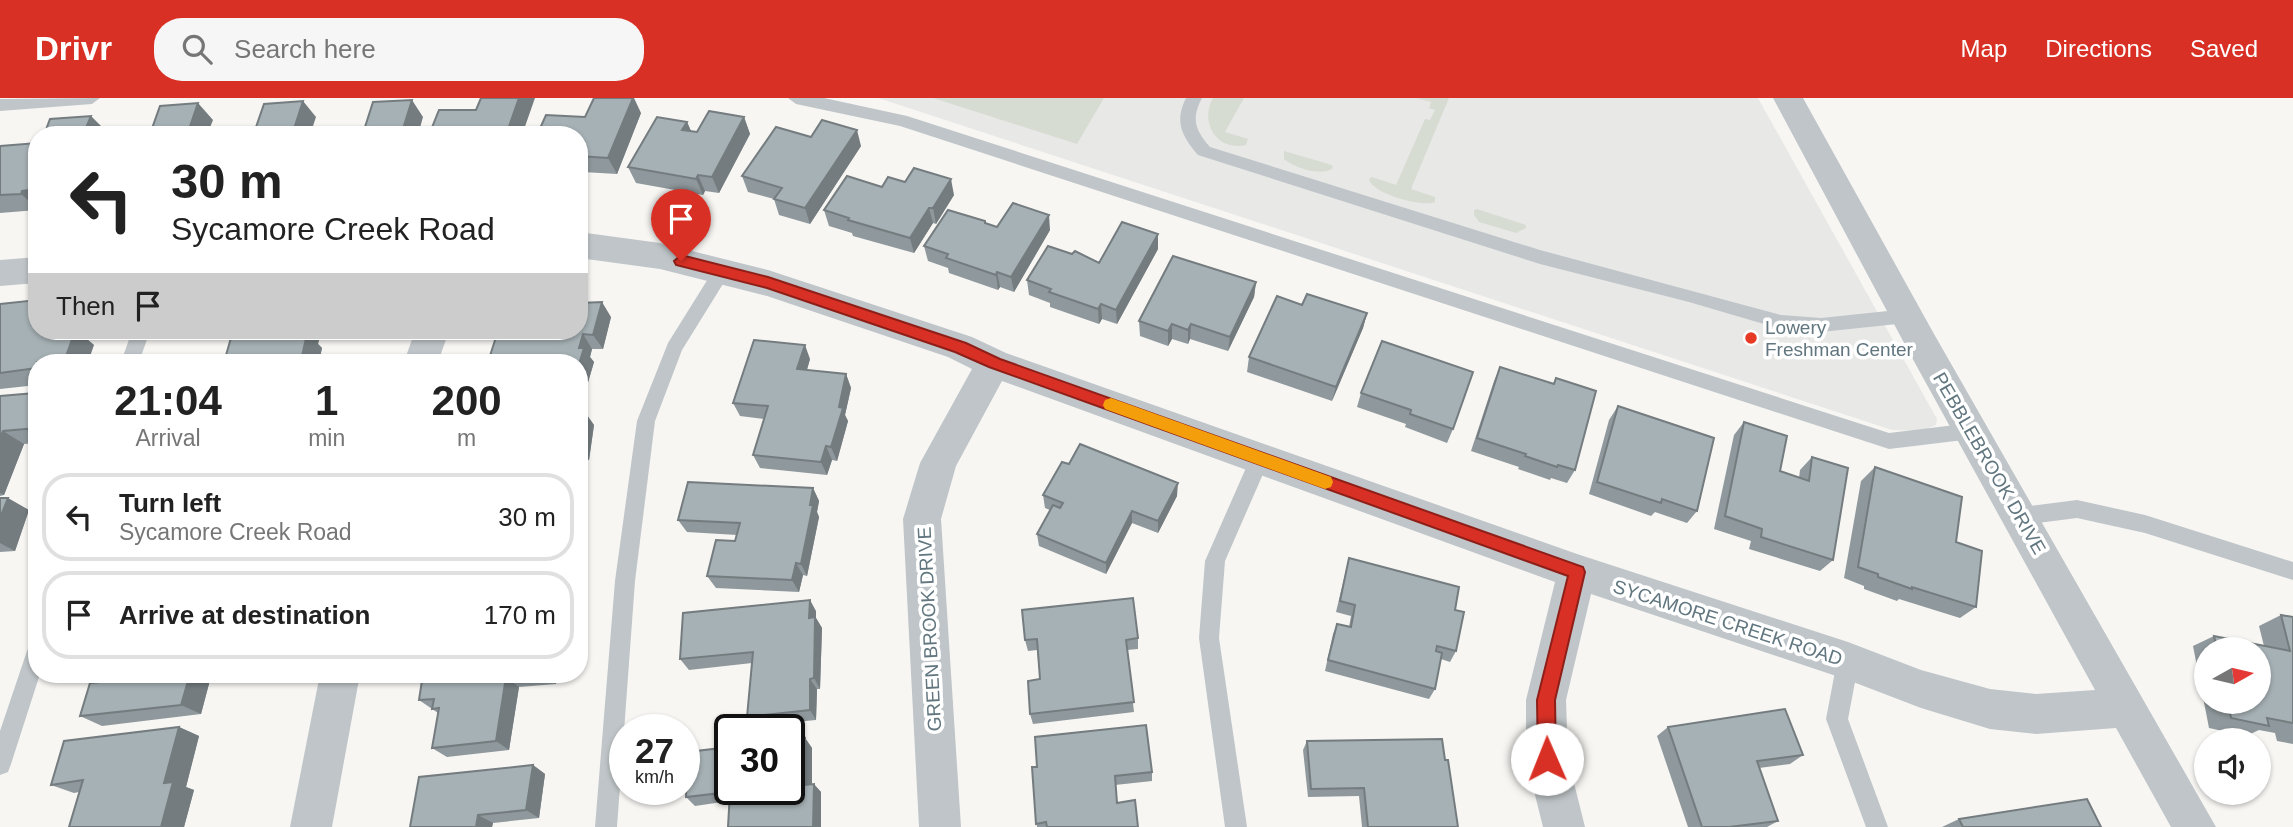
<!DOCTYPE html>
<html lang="en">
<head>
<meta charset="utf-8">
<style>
	body { margin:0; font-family:Arial,sans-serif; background:#f6f6f6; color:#222; height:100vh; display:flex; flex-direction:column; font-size:26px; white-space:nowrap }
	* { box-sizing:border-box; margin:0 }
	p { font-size:23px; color:#767676 }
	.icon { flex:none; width:38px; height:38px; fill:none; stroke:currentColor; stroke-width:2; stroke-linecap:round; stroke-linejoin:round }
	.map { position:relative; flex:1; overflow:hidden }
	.side { position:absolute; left:28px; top:256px; width:560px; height:329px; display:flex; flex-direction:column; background:#fff; border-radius:28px; box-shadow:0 2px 5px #0004 }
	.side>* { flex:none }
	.guide { position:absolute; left:28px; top:28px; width:560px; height:214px; border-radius:28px; box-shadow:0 2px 5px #0004; background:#fff; color:#222; overflow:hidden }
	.needle { width:46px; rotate:82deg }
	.controls { position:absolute; left:2194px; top:539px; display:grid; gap:14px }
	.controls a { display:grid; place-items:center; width:77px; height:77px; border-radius:50%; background:#fff; box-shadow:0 2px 5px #0004; font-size:35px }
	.speed { position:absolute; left:609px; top:616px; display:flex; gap:14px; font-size:35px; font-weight:700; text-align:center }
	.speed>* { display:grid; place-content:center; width:91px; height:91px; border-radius:50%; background:#fff; box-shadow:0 2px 5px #0004; line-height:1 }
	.speed small { font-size:18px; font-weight:400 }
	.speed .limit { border:4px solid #111; border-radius:10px; background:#fff; color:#111 }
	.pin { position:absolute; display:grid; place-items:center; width:60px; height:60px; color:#fff; margin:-72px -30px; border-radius:50% 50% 50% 0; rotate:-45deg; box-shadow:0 0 7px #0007 }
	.pin .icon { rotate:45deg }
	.me { position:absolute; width:77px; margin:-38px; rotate:359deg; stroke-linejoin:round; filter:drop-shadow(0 0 5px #0008) }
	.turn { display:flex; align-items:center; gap:24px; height:147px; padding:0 28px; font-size:32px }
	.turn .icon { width:91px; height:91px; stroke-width:2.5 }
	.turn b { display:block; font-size:49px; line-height:60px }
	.then { display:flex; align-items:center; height:66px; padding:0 28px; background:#0003; gap:14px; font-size:26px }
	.eta { display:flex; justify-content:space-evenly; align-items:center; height:119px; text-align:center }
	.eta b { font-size:42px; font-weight:600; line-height:49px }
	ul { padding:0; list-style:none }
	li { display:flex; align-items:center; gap:21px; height:88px; margin:0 14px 10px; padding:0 14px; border:4px solid #e0e0e0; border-radius:28px }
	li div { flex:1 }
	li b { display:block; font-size:26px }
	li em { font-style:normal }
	header { display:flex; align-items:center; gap:42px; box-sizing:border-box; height:98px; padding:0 35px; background:#d93025; color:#fff }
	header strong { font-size:33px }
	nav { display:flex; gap:38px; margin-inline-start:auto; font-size:24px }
	.search { width:490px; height:63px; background:#f6f6f6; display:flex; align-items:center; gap:18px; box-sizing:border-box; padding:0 24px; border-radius:28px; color:#767676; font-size:26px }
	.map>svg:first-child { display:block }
	.built { fill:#e8e8e7 }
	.green { fill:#d7dcd3 }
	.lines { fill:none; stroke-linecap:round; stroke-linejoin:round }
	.lane { fill:#bfc5c8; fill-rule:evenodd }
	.street { fill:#bfc5c8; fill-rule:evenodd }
	.wall { fill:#8f989c; fill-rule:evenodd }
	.shaded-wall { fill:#747c7f }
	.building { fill:#a6b1b5; stroke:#747c7f; stroke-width:2 }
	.route { fill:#d93025; stroke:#8d1f18; stroke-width:2 }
	.slow { fill:#f59e0b }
	.poi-dot { fill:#e63a25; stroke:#fff; stroke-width:2.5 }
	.labels { text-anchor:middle; stroke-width:7; stroke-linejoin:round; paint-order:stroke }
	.poi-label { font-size:19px; fill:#61767f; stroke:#fff; text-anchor:start }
	.street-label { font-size:19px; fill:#61767f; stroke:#fff }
</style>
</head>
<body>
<header>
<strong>Drivr</strong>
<div class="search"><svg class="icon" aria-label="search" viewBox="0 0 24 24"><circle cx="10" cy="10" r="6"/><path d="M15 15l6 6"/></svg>Search here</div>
<nav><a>Map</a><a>Directions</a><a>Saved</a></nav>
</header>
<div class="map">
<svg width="2293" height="729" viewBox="0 0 2293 729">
	<rect width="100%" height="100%" fill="#f7f6f3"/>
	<path class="built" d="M878 0H1758L1937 321 1936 327 1922 333 1892 332Z"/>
	<path class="green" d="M933 0H1104L1077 46Z
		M1213 0H1244L1225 34 1248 41 1246 47C1217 54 1199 24 1213 0Z
		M1416 0H1449L1411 91 1435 99V104C1422 110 1371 95 1369 81L1372 79 1396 87 1425 21 1430 22 1435 12 1429 10 1431 4Z
		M1284 53 1332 67 1333 70C1323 79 1294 70 1284 61Z
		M1477 111 1526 127V130L1516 135 1479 124 1474 117V112Z"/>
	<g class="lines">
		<path class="lane" d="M100 0 92 6 0 13V1Z
			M788 0H824L907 18 1889 335 1972 325 1979 327 1981 333 1979 339 1972 341 1889 351 900 28 796 6Z
			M1186 0H1202C1191 21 1195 32 1210 49L1540 152 1781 217 1821 220 1907 211 1913 213 1916 218 1913 223 1907 225 1821 234 1781 231 1689 204 1540 166 1198 57C1182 38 1174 24 1186 0Z
			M722 166 728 168 731 173 682 252 655 323 635 483 617 729H595L615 483 637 323 668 245 716 168Z
			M132 233H150L139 264H121Z
			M1260 352 1267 354 1270 360 1225 463 1219 540 1247 729H1225L1199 540 1205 463 1253 354Z
			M2077 402 2145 417 2293 464V482L2145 435 2077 420 2021 427 2014 424 2011 418 2014 412 2021 409Z
			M37 543V576H40L11 666 8 674 0 677V633L27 553 30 546Z
			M1848 553 1855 556 1859 563 1848 621 1888 729H1866L1826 621 1837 563 1841 556Z"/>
		<path class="street" d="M1773 0H1803L1934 236 2216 729H2171L2116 630 2036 636 1990 631 1921 610 1848 582 1591 496 1566 602 1568 661 1585 729H1543L1526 661V602L1555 484 1002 283 956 368 941 421 961 729H919L903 421 920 365 972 271 948 259 767 198 660 171 579 160V134L660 145 768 172 972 239 1006 255 1577 456 1848 544 1921 572 1990 591 2036 596 2095 592 1910 256Z
			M37 159V185L0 188V162Z
			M415 233H449L438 264H404Z
			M320 576H360L332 729H290Z"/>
	</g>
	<path class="wall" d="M641 15 617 76 583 74 579 80V37L585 19Z
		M744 19 750 36 719 95 705 93 703 97 636 85 628 69 687 24 691 33 697 34Z
		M811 39 861 48 810 126 779 117 774 101 748 94 742 78Z
		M37 45V112L0 115V48Z
		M882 89 954 97 936 126 933 125 914 155 853 138 852 135 829 128 824 112Z
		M986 126 997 129 1050 132 1014 194 1000 189 998 192 949 175 948 170 928 163 924 148Z
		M1158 151 1117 226 1102 221 1099 226 1050 209V205L1029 197 1027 182Z
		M1256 184 1254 199 1228 253 1190 241 1188 246 1172 241 1168 248 1140 238 1139 223Z
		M0 206 89 237 88 242 94 247 37 264V287L0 291Z
		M1302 207 1367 215 1363 230 1332 303 1247 274 1249 259Z
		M611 219 603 251H592L590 259 594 264 584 298H579V264H488Z
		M213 233H321L318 246 322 250 319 264H224L232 235 217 236Z
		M1382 243 1453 331 1447 345 1405 329 1406 326 1357 309 1361 295Z
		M810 261 807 272 846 276 851 290 845 317 848 323 837 363 832 362 827 377 760 370 753 357 764 321 740 318 733 305Z
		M1500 269 1553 286 1556 280 1575 372 1567 385 1551 380 1550 382 1518 371 1519 369 1471 353 1494 283Z
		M37 292V345L24 346 4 397 0 398V298L35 295Z
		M1618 308 1697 413 1687 425 1655 414 1651 418 1589 396 1609 322Z
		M584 313 594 327 589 362 579 363V314Z
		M1744 324 1780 373 1799 380 1800 372 1812 359 1833 462 1820 473 1749 451 1751 443 1714 431 1734 337Z
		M1875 369 1956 444 1976 509 1960 520 1899 501 1897 503 1864 491V488L1844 480 1861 383Z
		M813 390 819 403 817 414 819 419 807 478 803 477 799 494 716 490 707 478 735 443 737 437 687 434 678 422Z
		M1043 397 1177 398 1158 435 1132 425 1106 476 1039 448 1037 436 1050 412 1045 410Z
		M0 400 29 412 15 453 0 454Z
		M1349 460 1455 512 1456 553 1450 564 1441 561 1435 591 1429 601 1325 573 1333 536 1337 526 1349 529 1351 518 1336 514Z
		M1022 512 1138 540V551L1127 552 1134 614 1033 626 1030 616 1040 581 1037 552 1028 553 1025 542Z
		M816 513V520L822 530 820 591H817L816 622 755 628 747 619 752 565 689 572 680 561Z
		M2281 517 2293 519V646L2277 643 2275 635 2259 632 2246 638 2209 630 2193 548 2214 538 2264 548 2259 528ZM2207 551H2259V604H2207Z
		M102 576H201V577L210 582 201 616 102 628 80 618 100 584Z
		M423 576H557L556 586 519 589 509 652 447 659 432 650 438 615 419 602Z
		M179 629 199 638 186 689 194 692 184 729H69L79 694 74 695 51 687Z
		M1668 629 1803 657 1790 666 1759 670 1778 723 1767 729H1688L1657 638Z
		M805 640 812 650V686L821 694V729H728L729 703 695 708 686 699Z
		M1307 643 1445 662 1458 729H1362L1359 698 1308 699 1303 652Z
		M533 667 545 676 539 720 493 725 492 729H410Z
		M1032 669 1152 674V683L1115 687 1117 705 1138 729H1037Z
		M1959 721 2101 729H1942Z"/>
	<path class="shaded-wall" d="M519 0H535L522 37H506Z
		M633 0H634L641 15 617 76 608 60Z
		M412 2 423 19 418 37H401Z
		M303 3 316 19 310 37H292Z
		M198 5 213 22 207 37H187Z
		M91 18 107 34 106 37H83Z
		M744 19 750 36 719 95 712 79Z
		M687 24 694 40 682 32Z
		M133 30 139 37H130Z
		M857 32 861 48 810 126 805 110Z
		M579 68 583 74 580 80 579 79Z
		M698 77 705 93 703 97 696 81Z
		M951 81 954 97 936 126 933 110Z
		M37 91V110L21 96 22 93Z
		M929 110 933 125 914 155 910 140Z
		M1049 117 1050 132 1014 194 1011 179Z
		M1158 136V151L1117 226 1116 212Z
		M997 174 1000 189 998 192 996 177Z
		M1256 184 1254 199 1228 253 1230 239Z
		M602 204 611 219 603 251 593 237Z
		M1101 206 1102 221 1099 226 1098 211Z
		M1367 215 1363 230 1332 303 1336 289Z
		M1172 226V241L1168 248V233Z
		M1191 226 1190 241 1188 246V232Z
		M67 233H85L89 237 88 242 94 247 88 264H64Z
		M303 233H321L318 246 322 250 319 264H308L302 258Z
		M583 236 592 251 590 259 594 264 584 298 579 292V250Z
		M805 247 810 261 803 285 797 271Z
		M846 276 851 290 845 317 848 323 837 363 831 349Z
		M584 313 594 327 589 362 579 350Z
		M3 333 24 346 4 397 0 395V341Z
		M826 348 832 362 827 377 821 364Z
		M1178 385 1177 398 1158 435V423Z
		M813 390 819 403 817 414 819 419 807 478 801 466Z
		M8 400 29 412 15 453 0 445V420Z
		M1132 413V425L1106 476V465Z
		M796 465 803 477 799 494 792 482Z
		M810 502 816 513V520L822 530 820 591 814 580 809 520Z
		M184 576H201V577L210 582 201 616 181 607Z
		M544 576H557L556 586Z
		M506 579 519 589 509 652 496 643Z
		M810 581 817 591 816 622 810 612Z
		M179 629 199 638 186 689 194 692 184 729H161L164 685Z
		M805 640 812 650V695L805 687Z
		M533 667 545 676 539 720 526 712Z
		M814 686 821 694V729H813Z
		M478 717 493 725 492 729H476Z"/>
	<path class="building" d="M481 0H519L506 37H429L439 12H476Z
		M594 0H633L608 60 579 58V37H537L546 17 585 19Z
		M412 2 401 37H310L311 32 365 29 373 4Z
		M303 3 292 37H208L210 32 256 29 264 6Z
		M198 5 187 37H137L150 36 160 8Z
		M709 13 744 19 712 79 698 77 696 81 628 69 657 19 687 24 682 32 697 34Z
		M91 18 83 37H44L50 21Z
		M822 22 857 32 805 110 774 101 782 90 742 78 776 29 811 39Z
		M133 30 130 37H99L100 33Z
		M37 45V91L22 93 21 96 0 97V48Z
		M914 70 951 81 933 110H929L910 140 848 122 849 120 824 112 847 78 882 89 888 79 905 84Z
		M1013 105 1049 117 1011 179 997 174 996 177 946 160 948 156 924 148 948 112 985 123V125L997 129Z
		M1122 124 1158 136 1116 212 1101 206 1098 211 1049 194 1051 191 1027 182 1048 148 1072 156 1075 153 1099 165Z
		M1173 158 1256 184 1230 239 1191 226 1188 232 1172 226 1168 233 1139 223Z
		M1307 196 1367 215 1336 289 1249 259 1277 198 1302 207Z
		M37 202V233H75L64 264H37V270L0 275V206Z
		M602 204 593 237 583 236 579 250H584L579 266V264H488L497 236H501L502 233H579V205Z
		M233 233H303L302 236H307L302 258 246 264H224Z
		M754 242 805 247 797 271 846 276 839 309 843 310 831 349 826 348 821 364 753 357 768 308 733 305Z
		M1382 243 1473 274 1453 331 1410 316 1411 312 1361 295Z
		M1500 269 1554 286 1556 280 1596 293 1575 372 1558 367 1557 369 1525 358 1526 356 1477 340Z
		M36 292H37V330L3 333 0 341V298L35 295Z
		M1618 308 1714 340 1697 413 1662 401 1661 405 1597 384Z
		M584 313 579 345V314Z
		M1744 324 1787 338 1780 373 1809 383 1812 359 1848 370 1833 462 1761 439 1762 431 1725 418Z
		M1080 346 1178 385 1158 423 1132 413 1106 465 1037 436 1053 407 1060 410 1063 405 1043 397 1062 364 1069 366Z
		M1875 369 1962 399 1956 444 1982 453 1976 509 1912 489V491L1878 479V476L1858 469Z
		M688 384 813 390 810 407H813L801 466 796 465 792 482 707 478 716 442 735 443 740 425 678 422Z
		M0 400H8L0 420Z
		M1349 460 1459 489 1455 512 1464 514 1456 553 1437 548 1436 553 1442 555 1435 591 1328 562 1337 526 1351 529 1355 507 1340 503Z
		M1133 500 1138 540 1126 542 1134 604 1030 616 1028 583 1040 581 1037 541 1025 542 1022 512Z
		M810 502 809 520 815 519 814 580 810 581V612L747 619 753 554 680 561 683 515Z
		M2281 517 2293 519V625L2267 620 2269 628 2231 620 2228 604H2259V551H2217L2214 538 2290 553Z
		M102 576H190L181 607 80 618 90 585 100 584Z
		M423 576H543L506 579 496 643 432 650 439 610 432 611 434 601 419 602Z
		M1785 611 1803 657 1757 663 1778 723 1729 729H1702L1668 629Z
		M1146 627 1152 674 1115 678 1117 705 1135 702 1138 729H1047L1046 724 1036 726 1032 669H1037L1035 639Z
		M179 629 164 685 173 684 161 729H69L83 682 51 687 64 643Z
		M805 640V687L814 686 813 729H728L730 694 686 699 688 654 730 649V691H789V642Z
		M1442 641 1445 662H1448L1458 729H1368L1364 690 1311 691 1307 643Z
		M533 667 526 712 478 717 476 729H410L419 679Z
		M2087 701 2101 729H1963L1959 721Z"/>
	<path class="route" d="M681 157 768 179 966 245 1000 261 1583 469 1585 474 1555 602 1556 661 1554 667 1547 670 1541 667 1538 661 1537 602 1568 478 989 269 955 254 767 190 676 167 674 163Z"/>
	<path class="slow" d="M1111 300 1331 379 1333 384 1331 389 1325 391 1105 311 1103 307 1105 302Z"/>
	<circle class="poi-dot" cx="1751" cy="240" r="7"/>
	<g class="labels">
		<g class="poi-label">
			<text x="1765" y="236">Lowery<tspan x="1765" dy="22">Freshman Center</tspan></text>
		</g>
		<g class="street-label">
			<text transform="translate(1990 365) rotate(60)" y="7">PEBBLEBROOK DRIVE</text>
			<text transform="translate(1728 524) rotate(18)" y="7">SYCAMORE CREEK ROAD</text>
			<text transform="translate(929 531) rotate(-93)" y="7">GREEN BROOK DRIVE</text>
		</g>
	</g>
</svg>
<div class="controls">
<a><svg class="needle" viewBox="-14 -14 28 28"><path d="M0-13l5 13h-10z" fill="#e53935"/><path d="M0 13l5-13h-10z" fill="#767676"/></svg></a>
<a><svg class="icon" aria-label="sound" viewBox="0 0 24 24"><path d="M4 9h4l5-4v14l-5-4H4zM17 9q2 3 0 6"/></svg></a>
</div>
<div class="speed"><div>27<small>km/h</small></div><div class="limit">30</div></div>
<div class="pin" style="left:681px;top:163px;background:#d93025"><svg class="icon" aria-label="arrive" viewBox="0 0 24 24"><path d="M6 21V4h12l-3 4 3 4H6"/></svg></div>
<svg class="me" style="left:1547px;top:661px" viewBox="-20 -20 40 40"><circle r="19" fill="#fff"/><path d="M0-13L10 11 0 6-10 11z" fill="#d93025"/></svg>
<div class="guide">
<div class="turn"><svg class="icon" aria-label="left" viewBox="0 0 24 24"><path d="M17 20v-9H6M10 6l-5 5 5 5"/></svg><div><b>30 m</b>Sycamore Creek Road</div></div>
<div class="then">Then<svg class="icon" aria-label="arrive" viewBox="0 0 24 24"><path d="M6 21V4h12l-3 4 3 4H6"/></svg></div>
</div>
<section class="side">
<div class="eta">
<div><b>21:04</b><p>Arrival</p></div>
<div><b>1</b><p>min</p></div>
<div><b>200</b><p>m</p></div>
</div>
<ul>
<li><svg class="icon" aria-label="left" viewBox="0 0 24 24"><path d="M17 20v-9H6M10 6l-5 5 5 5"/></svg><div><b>Turn left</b><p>Sycamore Creek Road</p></div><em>30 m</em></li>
<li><svg class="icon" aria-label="arrive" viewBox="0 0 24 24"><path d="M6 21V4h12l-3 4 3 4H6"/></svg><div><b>Arrive at destination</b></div><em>170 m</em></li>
</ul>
</section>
</div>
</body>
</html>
